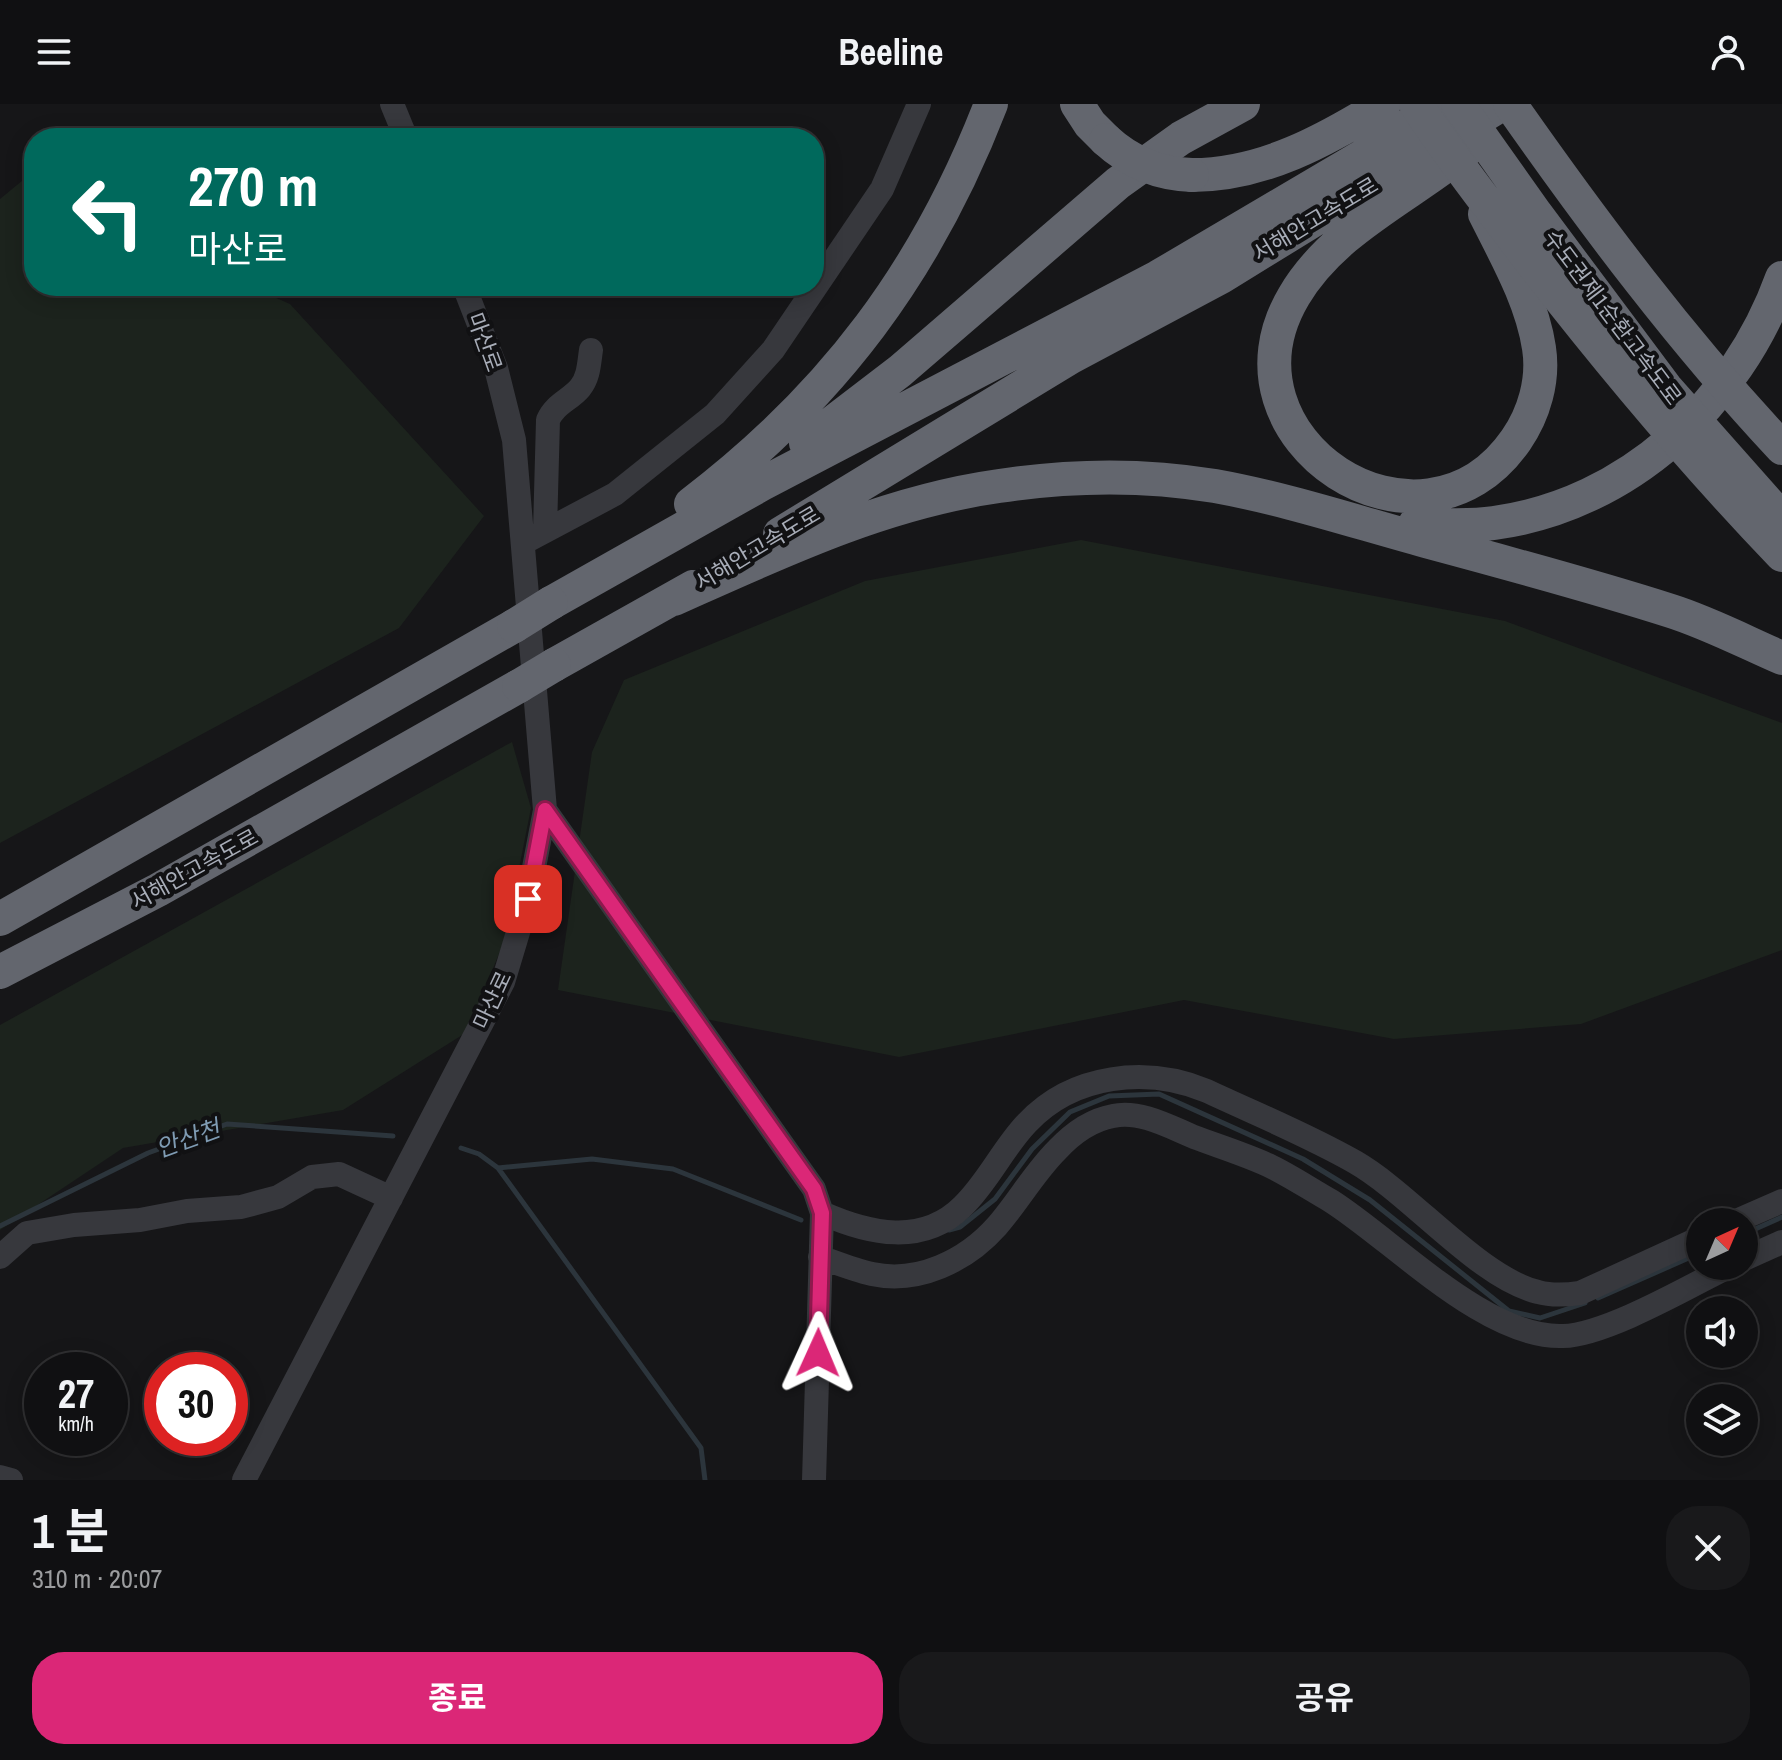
<!DOCTYPE html>
<html lang="ko">
<head>
<meta charset="utf-8">
<style>
	body { margin:0; font-family:"Archivo Narrow","Noto Sans KR",sans-serif; background:#19191b; color:#f1f3f6; height:100vh; display:flex; flex-direction:column; font-size:30px; white-space:nowrap }
	* { box-sizing:border-box; margin:0 }
	p { font-size:26px; color:#9c9d9f }
	.icon { flex:none; width:44px; height:44px; fill:none; stroke:currentColor; stroke-width:2; stroke-linecap:round; stroke-linejoin:round }
	.map { position:relative; height:1376px; overflow:hidden }
	.panel { display:flex; flex-direction:column; background:#101012; flex:1 }
	.panel>* { flex:none }
	.banner { position:absolute; left:24px; top:24px; width:800px; height:168px; border-radius:32px; box-shadow:0 4px 20px #0003,0 0 0 2px #303032; background:#00695c; color:#fff; overflow:hidden }
	.needle { width:52px; rotate:44deg }
	.tools { position:absolute; left:1686px; top:1104px; display:grid; gap:16px }
	.tools a { display:grid; place-items:center; width:72px; height:72px; border-radius:50%; background:#101012; box-shadow:0 4px 20px #0003,0 0 0 2px #303032; font-size:40px }
	.speed { position:absolute; left:24px; top:1248px; display:flex; gap:16px; font-size:40px; font-weight:700; text-align:center }
	.speed>* { display:grid; place-content:center; width:104px; height:104px; border-radius:50%; background:#101012; box-shadow:0 4px 20px #0003,0 0 0 2px #303032; line-height:1 }
	.speed small { font-size:20px; font-weight:400 }
	.speed .limit { border:12px solid #d22; background:#fff; color:#111 }
	.pin { position:absolute; display:grid; place-items:center; width:68px; height:68px; color:#fff; margin:-34px; border-radius:16px; box-shadow:0 4px 12px #0006 }
	.me { position:absolute; width:88px; margin:-44px; rotate:1deg; stroke-linejoin:round; filter:drop-shadow(0 0 6px #0008) }
	.turn { display:flex; align-items:center; gap:28px; height:168px; padding:0 32px; font-size:36px }
	.turn .icon { width:104px; height:104px; stroke-width:2.5 }
	.turn b { display:block; font-size:56px; line-height:68px }
	.round { display:grid; place-items:center; flex:none; width:84px; height:84px; border-radius:32px; background:#19191b }
	.summary { display:flex; align-items:center; justify-content:space-between; height:136px; padding:0 32px }
	h1 { font-size:48px; font-weight:700; line-height:60px }
	.primary-button { display:flex; gap:16px; margin-top:auto; padding:16px 32px }
	.primary-button a { flex:1; height:92px; border-radius:32px; background:#db2777; color:#fff; font-size:32px; font-weight:700; line-height:92px; text-align:center }
	.primary-button a+a { background:#19191b; color:#f1f3f6 }
	header { display:flex; justify-content:space-between; align-items:center; height:104px; padding:0 32px; background:#101012; font-size:36px; font-weight:700 }
	.map>svg:first-child { display:block }
	.green { fill:#1c231d }
	.lines { fill:none; stroke-linecap:round; stroke-linejoin:round }
	.stream { stroke:#2c353c; stroke-width:5 }
	.minor { stroke:#37383d; stroke-width:24 }
	.highway { stroke:#63666e; stroke-width:34 }
	.highway-bridge { stroke:#63666e; stroke-width:34 }
	.route-casing { stroke:#8e194d; stroke-width:20 }
	.route { stroke:#db2777; stroke-width:14 }
	.labels { text-anchor:middle; stroke-width:8; stroke-linejoin:round; paint-order:stroke }
	.street-label { font-size:22px; fill:#a8adb8; stroke:#111113 }
	.water-label { font-size:24px; font-style:italic; fill:#7f9bb3; stroke:#111113 }
</style>
</head>
<body>
<header><svg class="icon" aria-label="menu" viewBox="0 0 24 24"><path d="M4 6h16M4 12h16M4 18h16"/></svg>Beeline<svg class="icon" aria-label="person" viewBox="0 0 24 24"><circle cx="12" cy="8" r="4"/><path d="M4 21q1-7 8-7t8 7"/></svg></header>
<div class="map">
<svg width="1782" height="1376" viewBox="0 0 1782 1376">
	<rect width="100%" height="100%" fill="#161618"/>
	<path class="green" d="M34 67V182H249L290 200 484 412 399 524 0 739V95Z
		M1081 436 1505 517 1782 619V846L1581 920 1394 935 1184 896 899 953 558 886 592 648 624 576 865 477Z
		M512 638 531 704 505 835 467 928 343 1006 123 1044 0 1126V921Z"/>
	<g class="lines">
		<path class="stream" d="M461 1044 479 1050 498 1064 592 1055 673 1065 801 1116
			M498 1064 701 1344 705 1376
			M0 1122 148 1049 227 1020 393 1032
			M949 1126 960 1123 995 1095 1032 1045 1070 1008 1109 992 1159 990 1303 1055 1370 1096 1509 1207 1540 1214 1585 1199
			M1744 1130 1782 1113
			M1598 1194 1700 1149"/>
		<path class="minor" d="M392 0 406 34
			M545 427 548 316C555 300 570 296 580 284 589 273 589 259 591 246
			M523 439 615 390 715 310 773 246 882 85 919 0
			M545 706 814 1085 822 1109 814 1376
			M822 1109C869 1130 923 1142 963 1102 988 1078 1003 1044 1027 1019 1073 970 1147 962 1207 987 1256 1010 1308 1031 1355 1058 1411 1090 1479 1174 1538 1188 1552 1192 1566 1191 1580 1189L1700 1134
			M1734 1118 1782 1097
			M0 1153 27 1129 74 1121 140 1116 187 1107 241 1103 278 1093 312 1073 339 1070 391 1094
			M820 1153C837 1159 854 1166 872 1170 918 1180 966 1157 997 1122 1018 1098 1034 1069 1057 1046 1071 1031 1091 1016 1113 1012 1140 1006 1170 1023 1194 1033 1218 1042 1244 1050 1268 1061 1289 1071 1310 1085 1331 1097 1394 1137 1486 1235 1563 1232 1606 1231 1690 1182 1730 1162
			M1744 1155 1782 1138
			M0 1373 11 1376
			M244 1376 503 878 528 795 545 706 514 336 496 264 464 182"/>
		<path class="highway" d="M1077 0 1090 20 1106 36
			M1477 37C1418 89 1335 122 1294 192 1209 335 1421 473 1516 336 1534 310 1544 276 1539 244 1532 197 1506 152 1485 110
			M1192 71C1263 71 1326 36 1384 0
			M806 339 900 267 1118 79 1181 34 1243 0
			M691 400C833 292 927 166 991 0
			M1415 420C1441 421 1468 423 1494 419 1628 401 1737 299 1782 174
			M780 430 1071 253 1221 173 1502 0
			M674 495C779 448 884 398 999 382 1071 371 1143 370 1215 382 1287 395 1356 418 1426 437 1508 459 1590 481 1671 507 1709 519 1745 538 1782 554
			M551 499 762 380 1158 173 1360 54 1440 0
			M554 561 693 483
			M0 815 514 522
			M0 868 158 786 519 582"/>
		<path class="highway-bridge" d="M1416 0C1448 50 1485 96 1520 143 1602 250 1689 354 1782 451
			M1458 0 1536 110 1666 284 1782 415
			M1510 0C1594 120 1682 237 1782 344
			M1106 36C1130 58 1160 70 1192 71
			M514 522 551 499
			M519 582 554 561"/>
	</g>
	<g class="lines">
		<defs>
			<path id="route" d="M528 795 545 706 814 1085 822 1109 818 1249"/>
		</defs>
		<use href="#route" class="route-casing"/>
		<use href="#route" class="route"/>
	</g>
	<g class="labels">
		<g class="street-label">
			<text transform="translate(1315 115) rotate(-31)" y="8">서해안고속도로</text>
			<text transform="translate(1613 213) rotate(53)" y="8">수도권제1순환고속도로</text>
			<text transform="translate(485 238) rotate(70)" y="8">마산로</text>
			<text transform="translate(757 444) rotate(-31)" y="8">서해안고속도로</text>
			<text transform="translate(194 765) rotate(-29)" y="8">서해안고속도로</text>
			<text transform="translate(492 896) rotate(-65)" y="8">마산로</text>
		</g>
		<g class="water-label">
			<text transform="translate(188 1035) rotate(-20)" y="8">안산천</text>
		</g>
	</g>
</svg>
<div class="tools">
<a><svg class="needle" viewBox="-14 -14 28 28"><path d="M0-13l5 13h-10z" fill="#e53935"/><path d="M0 13l5-13h-10z" fill="#9c9d9f"/></svg></a>
<a><svg class="icon" aria-label="sound" viewBox="0 0 24 24"><path d="M4 9h4l5-4v14l-5-4H4zM17 9q2 3 0 6"/></svg></a>
<a><svg class="icon" aria-label="layers" viewBox="0 0 24 24"><path d="M12 4l9 5-9 5-9-5zM3 14l9 5 9-5"/></svg></a>
</div>
<div class="speed"><div>27<small>km/h</small></div><div class="limit">30</div></div>
<div class="pin" style="left:528px;top:795px;background:#d93025"><svg class="icon" aria-label="arrive" viewBox="0 0 24 24"><path d="M6 21V4h12l-3 4 3 4H6"/></svg></div>
<svg class="me" style="left:818px;top:1249px" viewBox="-20 -20 40 40"><path d="M0-17L14 15 0 8-14 15z" fill="#db2777" stroke="#fff" stroke-width="4"/></svg>
<div class="banner">
<div class="turn"><svg class="icon" aria-label="left" viewBox="0 0 24 24"><path d="M17 20v-9H6M10 6l-5 5 5 5"/></svg><div><b>270 m</b>마산로</div></div>
</div>
</div>
<section class="panel">
<div class="summary"><div><h1>1 분</h1><p>310 m · 20:07</p></div><a class="round"><svg class="icon" aria-label="close" viewBox="0 0 24 24"><path d="M6 6l12 12M18 6L6 18"/></svg></a></div>
<div class="primary-button"><a>종료</a><a>공유</a></div>
</section>
</body>
</html>
